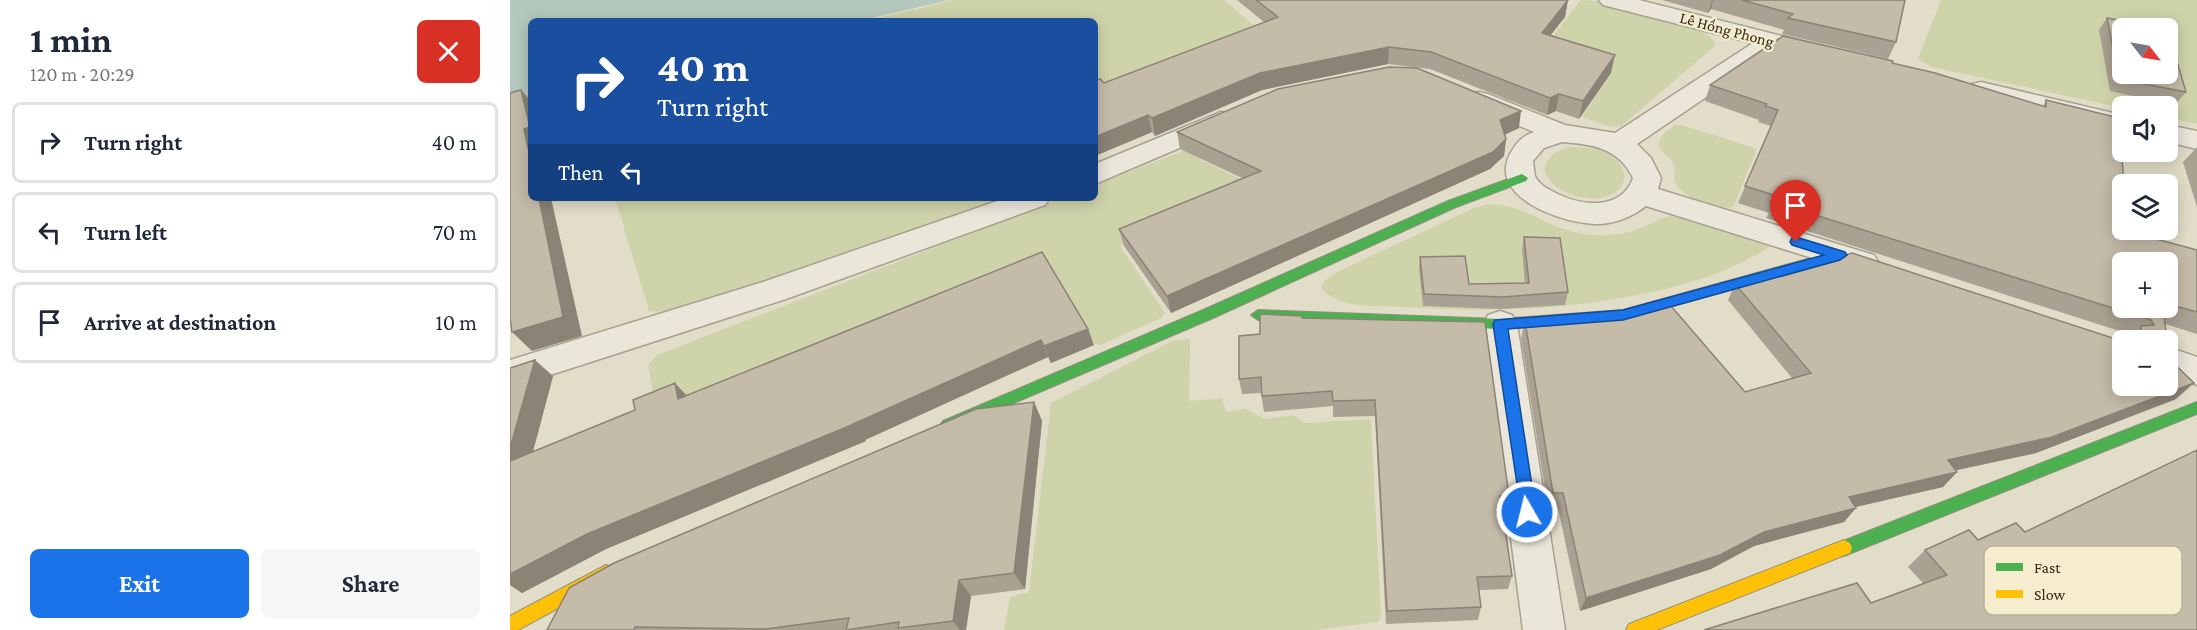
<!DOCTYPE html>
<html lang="en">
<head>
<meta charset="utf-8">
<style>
	body { margin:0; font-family:"Crimson Pro",serif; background:#f6f6f7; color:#1f2937; height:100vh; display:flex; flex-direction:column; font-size:22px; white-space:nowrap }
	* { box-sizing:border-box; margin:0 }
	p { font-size:20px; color:#747a83 }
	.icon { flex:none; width:33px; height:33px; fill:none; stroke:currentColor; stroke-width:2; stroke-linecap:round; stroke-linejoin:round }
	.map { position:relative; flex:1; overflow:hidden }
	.panel { display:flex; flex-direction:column; background:#fff; width:510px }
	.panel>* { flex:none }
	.banner { position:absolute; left:18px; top:18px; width:570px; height:183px; border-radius:9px; box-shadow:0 3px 15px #0003; background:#1a4fa0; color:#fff; overflow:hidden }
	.needle { width:39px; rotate:121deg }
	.fabs { position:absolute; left:1602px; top:18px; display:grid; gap:12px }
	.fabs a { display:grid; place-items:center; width:66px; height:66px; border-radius:9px; background:#fff; box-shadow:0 3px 15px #0003; font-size:30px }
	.pin { position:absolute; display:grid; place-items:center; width:51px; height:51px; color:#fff; margin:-62px -26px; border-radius:50% 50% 50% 0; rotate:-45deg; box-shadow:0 0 6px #0007 }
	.pin .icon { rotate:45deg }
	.me { position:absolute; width:66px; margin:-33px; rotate:352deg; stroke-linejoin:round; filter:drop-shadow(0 0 4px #0008) }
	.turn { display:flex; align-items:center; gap:21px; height:126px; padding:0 30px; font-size:27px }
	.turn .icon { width:78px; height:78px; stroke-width:2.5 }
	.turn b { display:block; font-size:42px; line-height:51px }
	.then { display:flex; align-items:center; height:57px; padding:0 30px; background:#0003; gap:12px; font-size:22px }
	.round { display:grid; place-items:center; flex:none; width:63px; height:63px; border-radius:9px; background:#f6f6f7 }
	.overview { display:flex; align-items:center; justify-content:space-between; height:102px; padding:0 30px }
	h1 { font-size:36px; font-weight:700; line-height:45px }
	.primary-button { display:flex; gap:12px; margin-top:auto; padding:12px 30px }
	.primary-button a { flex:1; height:69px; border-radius:9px; background:#1a73e8; color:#fff; font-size:24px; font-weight:700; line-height:69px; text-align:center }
	.primary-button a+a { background:#f6f6f7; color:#1f2937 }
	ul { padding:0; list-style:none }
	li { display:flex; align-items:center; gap:18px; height:81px; margin:0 12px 9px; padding:0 18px; border:3px solid #e0e1e3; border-radius:9px }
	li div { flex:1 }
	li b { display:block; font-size:22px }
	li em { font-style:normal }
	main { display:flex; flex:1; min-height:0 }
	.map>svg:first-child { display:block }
	.green { fill:#cfd3aa; fill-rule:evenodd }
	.water { fill:#b4c8bd }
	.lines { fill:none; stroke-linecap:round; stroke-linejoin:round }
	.street-casing { stroke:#a7a192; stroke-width:3 }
	.fast-casing { stroke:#969082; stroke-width:2 }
	.slow-casing { stroke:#969082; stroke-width:2 }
	.street { fill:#eae6da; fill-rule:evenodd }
	.fast { fill:#4caf50; fill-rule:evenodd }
	.slow { fill:#ffc107; fill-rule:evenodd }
	.wall { fill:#a9a191; fill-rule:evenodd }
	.shaded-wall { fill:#8a8376 }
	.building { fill:#c5bba9; stroke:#8a8376; stroke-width:1.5 }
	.route { fill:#1a73e8; stroke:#114b97; stroke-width:1.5 }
	.labels { text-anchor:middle; stroke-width:4.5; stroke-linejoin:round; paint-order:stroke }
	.far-street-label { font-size:16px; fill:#342a1b; stroke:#f5edcd }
	.key { fill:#f5edcd; stroke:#bbb298; stroke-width:1.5 }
	.key-label { font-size:16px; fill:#342a1b }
</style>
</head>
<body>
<main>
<section class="panel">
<div class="overview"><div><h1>1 min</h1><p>120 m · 20:29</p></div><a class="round" style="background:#d93025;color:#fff"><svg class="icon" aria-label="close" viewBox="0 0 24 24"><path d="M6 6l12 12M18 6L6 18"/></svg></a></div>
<ul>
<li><svg class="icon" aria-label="right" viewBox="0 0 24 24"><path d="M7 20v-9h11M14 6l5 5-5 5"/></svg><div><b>Turn right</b></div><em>40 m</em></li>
<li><svg class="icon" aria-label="left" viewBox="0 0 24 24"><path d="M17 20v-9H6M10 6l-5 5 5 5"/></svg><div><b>Turn left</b></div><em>70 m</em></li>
<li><svg class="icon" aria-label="arrive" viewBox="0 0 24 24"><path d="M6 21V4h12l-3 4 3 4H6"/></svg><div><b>Arrive at destination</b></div><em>10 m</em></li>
</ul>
<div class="primary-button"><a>Exit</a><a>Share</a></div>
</section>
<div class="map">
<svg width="1687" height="630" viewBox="0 0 1687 630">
	<rect width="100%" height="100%" fill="#e2ddc8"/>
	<path class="green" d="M443 0H714L753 33 585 97V21H484L479 18 464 21H356Z
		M1071 0C1100 0 1185 21 1205 41V46L1111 126 1101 127 1072 117 1103 71 1049 55 1009 104 992 101Z
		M1431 0H1687V124L1658 118V106L1612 108 1422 67 1408 59ZM1612 28H1658V74H1612Z
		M1165 125H1172L1247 149 1224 205 1220 208C1205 207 1171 198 1165 182 1163 175 1167 169 1163 163 1159 156 1151 153 1148 144L1154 133Z
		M707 138 691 160 750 188 610 246 655 313 651 318 590 345 585 344 540 267 146 409 138 365 147 355 552 198H585V185Z
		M1058 147C1072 147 1086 147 1099 154 1120 167 1120 190 1095 197 1059 207 1003 167 1058 147Z
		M105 198H501L169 312 139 311Z
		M978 204C1018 205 1038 229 1074 234 1094 237 1115 235 1133 227 1144 223 1151 217 1163 216L1263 244C1225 271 1178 285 1132 294 1049 311 977 312 892 307 868 305 827 310 811 287L815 280 831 270 962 209Z
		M680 339 679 401 712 398 716 412 736 409 754 419 783 415 796 423 857 419 861 421 871 616 868 622 805 630H494L500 597 519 592 541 403 662 341Z"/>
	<path class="water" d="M0 0H439L349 21H21V96L0 100Z"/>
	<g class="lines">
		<defs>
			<path id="street" d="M1089 0H1129L1316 47 1319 52 1316 57 1307 59 1267 49 1127 144 1141 158 1151 178 1148 189 1364 255 1369 263 1364 271 1353 274 1136 206C1123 216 1107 223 1090 224 1054 225 971 196 1003 149 1009 140 1013 136 1024 132L960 106 956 100 960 94 969 92 978 94 1055 125 1105 133 1243 43 1093 5ZM1052 142C1082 144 1109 148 1123 178 1111 212 1068 206 1042 191 1036 188 1028 183 1025 176 1024 172 1024 166 1023 161L1034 148Z
				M1471 82 1612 115V131L1462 96 1458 90 1462 84Z
				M711 112 721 114 724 120 721 126 585 184V164Z
				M1658 125 1687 131V149L1658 142Z
				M496 198H540L535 205 276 299 0 388V360L253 282Z
				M990 311 1002 315 1007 324 1055 630H1013L973 324 978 315Z
				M1658 347 1687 357V385L1658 375Z"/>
			<path id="fast" d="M1012 174 1018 178 1016 181 946 207 703 318 443 429 438 431 433 429 431 425 433 421 693 310 938 201Z
				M1330 250 1335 252 1336 255 1335 258 1113 320 990 329 748 320 741 315 748 310 990 319 1113 310Z
				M1687 402V414L1334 556 1328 553 1326 548 1328 543Z"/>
			<path id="slow" d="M1334 540 1340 543 1342 548 1340 553 1147 630H1116L1119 624Z
				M96 565 102 567 104 573 102 579 8 630H0V616Z"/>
		</defs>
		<use href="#street" class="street-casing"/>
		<use href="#fast" class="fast-casing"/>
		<use href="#slow" class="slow-casing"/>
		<use href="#street" class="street"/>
		<use href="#fast" class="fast"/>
		<use href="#slow" class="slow"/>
	</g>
	<path class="wall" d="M727 0H1058L1055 17 1040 35 1101 73 1069 119 1046 111 1037 115 920 69 878 64 752 90 645 136 642 132 585 156V81L594 83 754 22Z
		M1152 0H1395L1386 42 1378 59 1272 34 1274 30 1201 9 1198 13Z
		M1597 18 1676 92 1665 105 1600 91 1589 30Z
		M1382 63 1533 106 1536 100 1612 230 1687 250V334L1655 324 1657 340H1616L1622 335 1256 218 1259 213 1228 203 1261 126 1248 122 1249 120 1195 101 1200 85ZM1658 262V308H1612Z
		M1009 128 995 134 996 139 994 156 980 169 661 313 614 246 609 229 732 178 670 149 667 132Z
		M1687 147V207L1673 162Z
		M1014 237 1058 292 1055 305 990 309 913 306 909 269 910 257 959 284 1015 283 1012 250Z
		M1262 277 1659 359 1666 399 1526 453 1446 470 1447 472 1433 487 1346 507 1334 522 1244 546 1201 569 1070 611 1048 508H1038L1011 338 1015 321 1235 392 1282 378 1218 300 1225 284Z
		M792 318 999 496 995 510 992 511 1002 576 998 589 969 590 971 607 968 620 876 624 865 416 823 417V406L754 412 751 393 732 394 729 379 750 334Z
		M578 329 584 345 541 363 538 357 355 440 356 441 96 549 12 593 0 585V368L43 376 23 451 177 395Z
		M524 402 532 421 515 589 461 596 456 630H37Z
		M1515 532 1687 630 1361 603 1413 583 1398 567 1415 550Z"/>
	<path class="shaded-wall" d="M1058 0 1055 17 1029 50 1032 33Z
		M1202 0H1203L1201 9 1198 13Z
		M879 47 878 64 752 90 645 136 642 118 750 73Z
		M1105 55 1101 73 1069 119 1073 101Z
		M11 90 21 101V161L14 129Z
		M1049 94 1046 111 1037 115 1040 98Z
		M1011 111 1009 128 988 138 990 120Z
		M638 115 642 132 585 156V137Z
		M996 139 994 156 980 169 661 313 657 296Z
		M29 198H41L72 336 22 351 2 332Z
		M578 329 584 345 541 363 534 346Z
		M531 340 538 357 355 440 356 441 96 549 12 593 0 585V574L77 534 341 425Z
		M25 360 43 376 16 478 0 466V448Z
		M165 383 181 400 168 399Z
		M1684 383 1666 399 1526 453 1424 475 1438 460Z
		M524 402 532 421 515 589 504 573Z
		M1447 472 1433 487 1327 511 1339 497Z
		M1346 508 1334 522 1244 546 1201 569 1070 611 1076 598 1254 532Z
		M449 580 461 596 456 630H450L443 621Z"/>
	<path class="building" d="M746 0H1058L1032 33 1105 55 1073 101 1049 94 1040 98 921 52 879 47 750 73 642 118 638 115 585 137V81L590 79 594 83 768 17Z
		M1232 0H1395L1386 42 1278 18 1283 14Z
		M1597 18 1654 28H1612V74H1658V31L1676 92 1609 79Z
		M1273 36 1383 61 1382 63 1425 73 1536 107V100L1609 118 1614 184H1612V230H1645L1646 239 1687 250V312L1658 304V262H1612V308H1653L1657 340H1631V326L1644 325 1641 320 1264 202 1267 196 1235 186 1268 110 1255 106 1257 104 1200 85Z
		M879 67 907 68 1011 111 990 120 996 139 983 152 657 296 609 229 751 171 667 132 768 89Z
		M11 90 20 127 14 129 21 161V198H29L53 317 2 332 0 318V93Z
		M1014 237 1050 238 1058 292 992 297 914 294 910 257 955 256 959 284 1019 283Z
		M532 252 578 329 534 346 531 340 341 425 344 424 77 534 0 574V461L125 410 123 400 165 383 168 399Z
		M1342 253 1612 341V386H1658V345L1659 359 1684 383 1542 437 1438 460 1447 472 1339 497 1346 508 1254 532 1210 555 1076 598 1053 493H1043L1015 321 1119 313 1141 307 1161 306 1235 392 1301 373 1225 284 1260 274 1262 277Z
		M750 314 792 316V318L975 322 999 496H990L1002 576 967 577 971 607 877 611 865 400 823 401 822 391 752 396 751 377 729 379V336L750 334Z
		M25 360 0 448V368Z
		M524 402 504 573 449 580 443 621 388 628 389 622 336 630 339 618 256 629 125 627 124 630H37L59 588 104 563 466 409Z
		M1687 450V630H1194L1347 583 1361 603 1437 575 1415 550 1459 530 1468 540 1506 523 1515 532Z"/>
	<path class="route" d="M1286 237 1335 252 1337 255 1330 260 1113 320 998 329 1026 512 1023 517 1017 520 1012 517 983 324 985 320 1113 310 1314 255 1282 245 1280 242 1282 238Z"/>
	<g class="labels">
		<g class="far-street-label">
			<text transform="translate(1217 29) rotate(15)" y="6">Lê Hồng Phong</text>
		</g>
	</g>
	<rect x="1474" y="546" width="198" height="69" rx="9" class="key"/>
	<rect x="1486" y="563" width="27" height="8" fill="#4caf50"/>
	<rect x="1486" y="590" width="27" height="8" fill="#ffc107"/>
	<g class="key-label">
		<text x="1524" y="573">Fast</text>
		<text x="1524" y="600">Slow</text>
	</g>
</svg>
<div class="fabs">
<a><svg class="needle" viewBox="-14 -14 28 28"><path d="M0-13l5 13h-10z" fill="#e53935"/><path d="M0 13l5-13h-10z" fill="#747a83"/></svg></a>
<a><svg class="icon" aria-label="sound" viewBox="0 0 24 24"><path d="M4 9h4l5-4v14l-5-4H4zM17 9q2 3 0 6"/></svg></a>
<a><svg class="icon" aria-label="layers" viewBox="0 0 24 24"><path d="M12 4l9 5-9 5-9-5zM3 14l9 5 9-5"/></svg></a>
<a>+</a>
<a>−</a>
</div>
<div class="pin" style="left:1286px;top:242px;background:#d93025"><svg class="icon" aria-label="arrive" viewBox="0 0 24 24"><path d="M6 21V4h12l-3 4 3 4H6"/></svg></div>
<svg class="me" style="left:1017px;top:512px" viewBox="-20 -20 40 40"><circle r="17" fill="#1a73e8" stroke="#fff" stroke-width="3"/><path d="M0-11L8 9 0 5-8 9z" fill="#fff"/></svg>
<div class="banner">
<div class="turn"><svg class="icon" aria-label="right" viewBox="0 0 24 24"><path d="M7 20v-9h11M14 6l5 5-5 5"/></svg><div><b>40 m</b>Turn right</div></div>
<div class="then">Then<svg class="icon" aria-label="left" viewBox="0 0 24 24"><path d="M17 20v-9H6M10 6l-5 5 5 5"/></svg></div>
</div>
</div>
</main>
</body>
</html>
